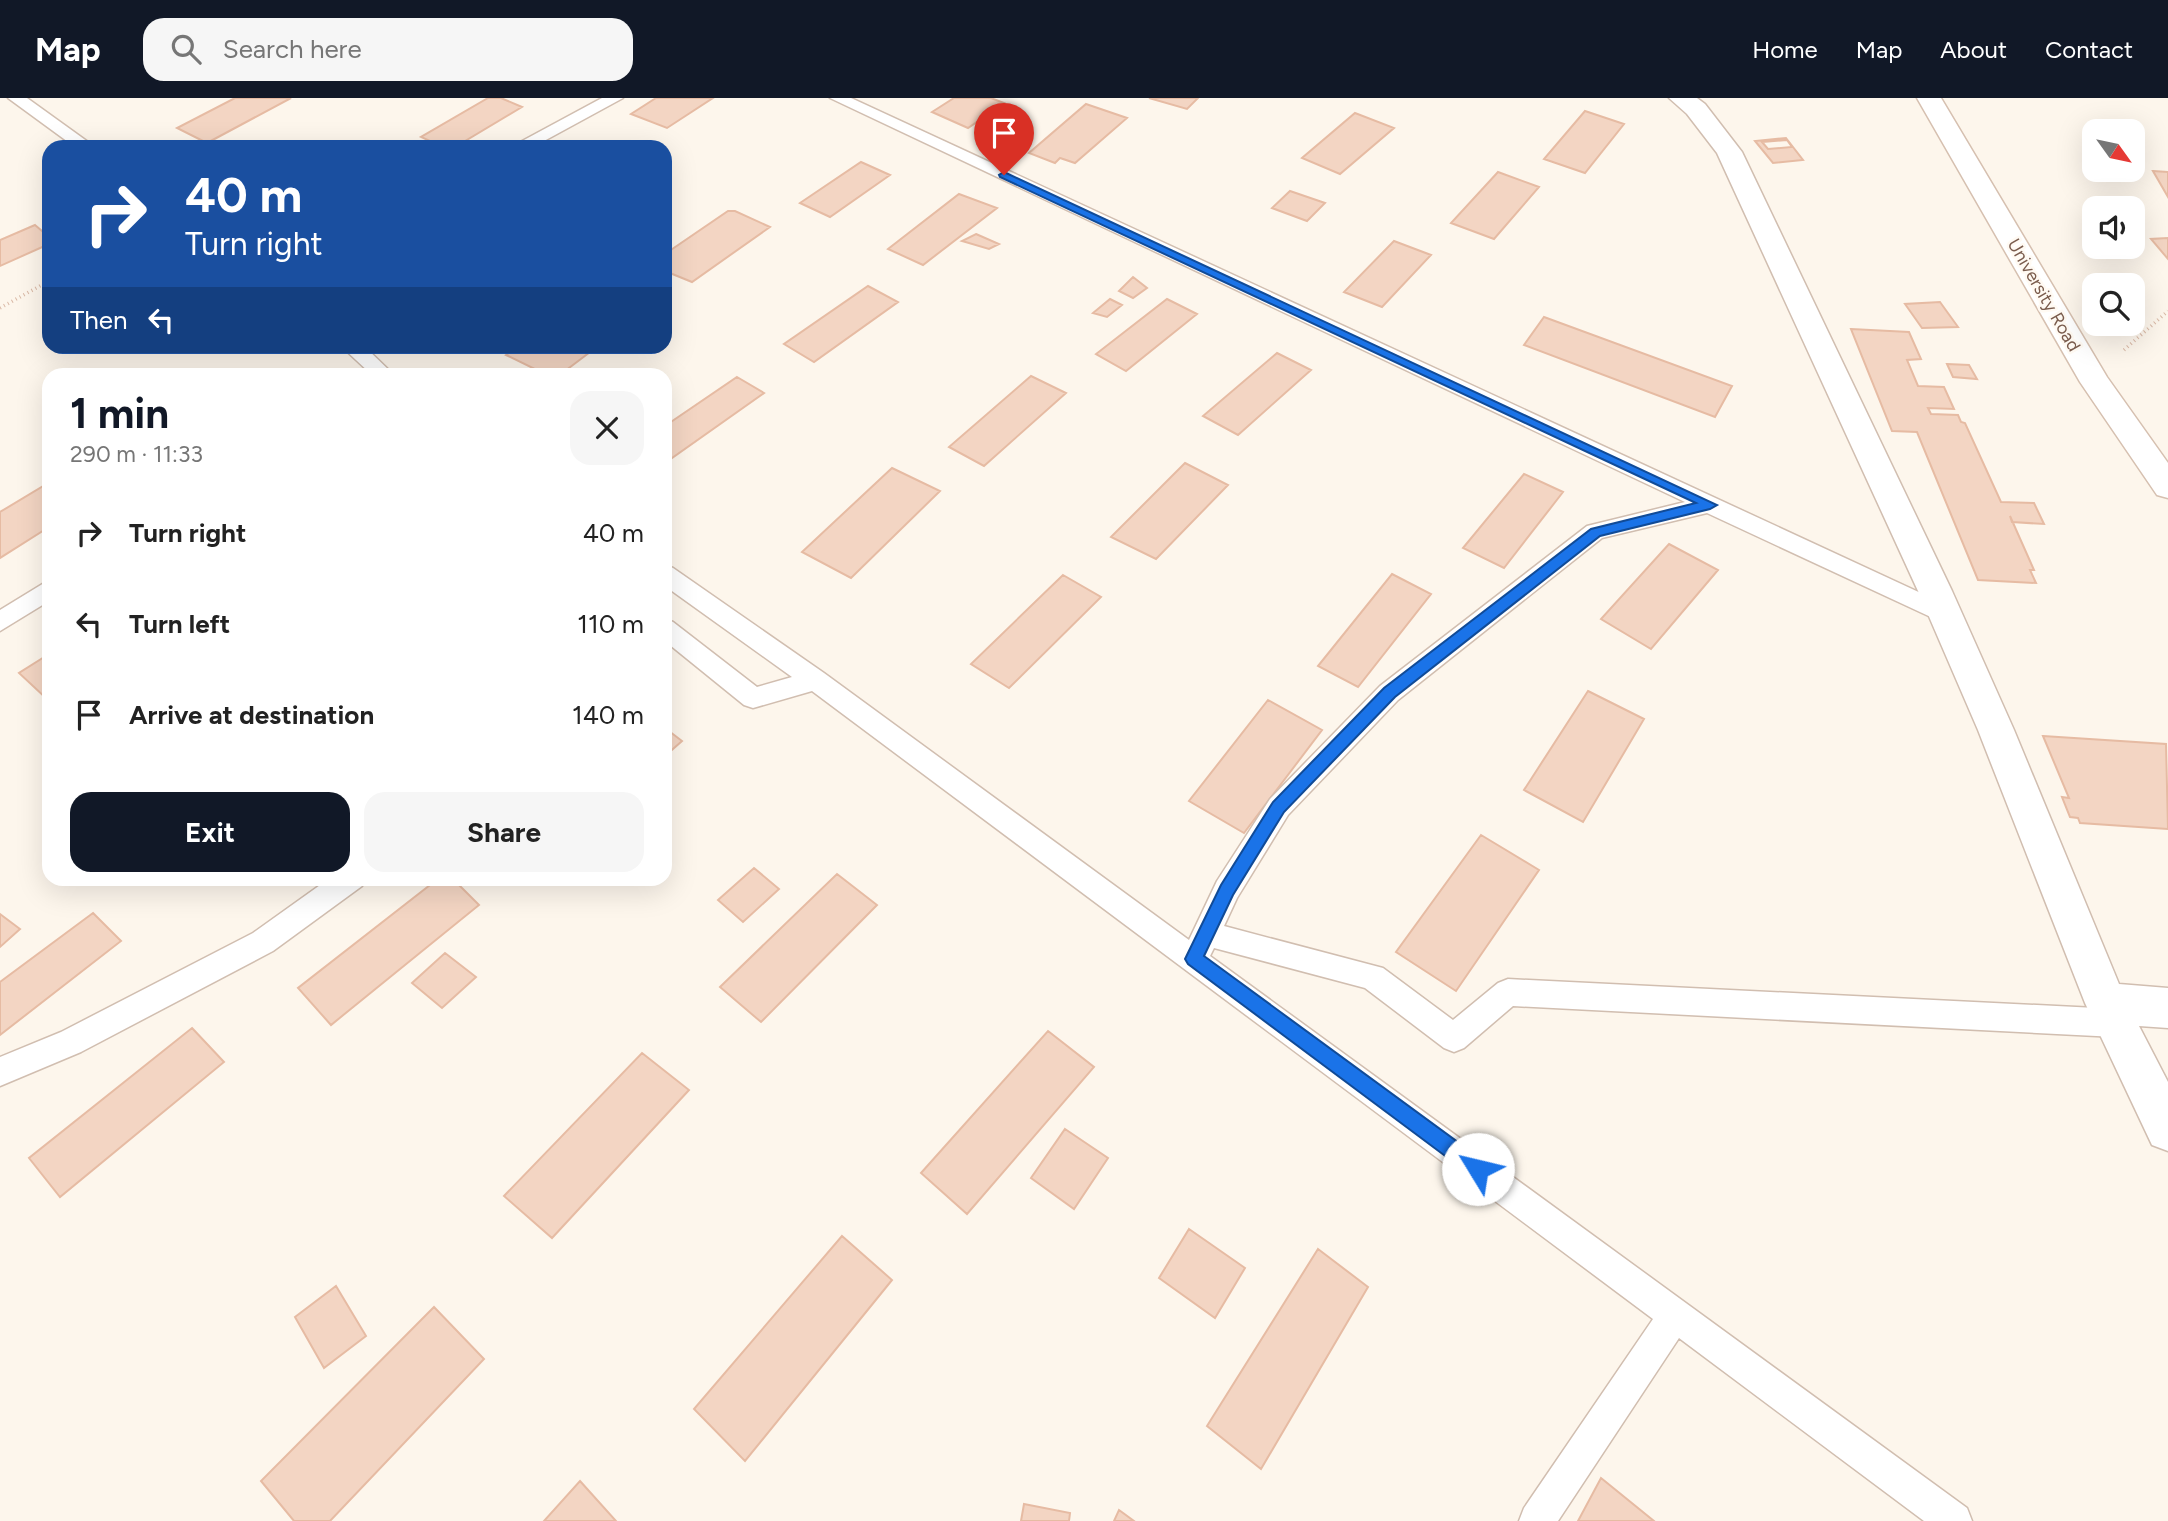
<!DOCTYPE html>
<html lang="en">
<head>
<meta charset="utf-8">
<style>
	body { margin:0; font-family:Figtree,sans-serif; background:#f6f6f6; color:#222; height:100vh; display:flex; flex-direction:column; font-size:26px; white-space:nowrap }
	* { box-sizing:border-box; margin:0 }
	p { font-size:23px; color:#767676 }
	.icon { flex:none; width:38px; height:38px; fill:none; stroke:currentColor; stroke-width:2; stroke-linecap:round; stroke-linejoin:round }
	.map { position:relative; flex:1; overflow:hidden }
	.sheet { position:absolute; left:42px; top:270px; width:630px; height:518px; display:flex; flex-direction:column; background:#fff; border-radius:21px; box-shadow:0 7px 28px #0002 }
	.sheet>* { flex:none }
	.top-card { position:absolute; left:42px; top:42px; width:630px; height:214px; border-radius:21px; box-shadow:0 7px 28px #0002; background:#1a4fa0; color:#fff; overflow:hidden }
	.needle { width:46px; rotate:123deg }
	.tools { position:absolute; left:2082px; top:21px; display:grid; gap:14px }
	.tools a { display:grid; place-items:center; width:63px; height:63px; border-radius:14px; background:#fff; box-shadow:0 7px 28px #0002; font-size:35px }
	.pin { position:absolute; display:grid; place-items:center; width:60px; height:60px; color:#fff; margin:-72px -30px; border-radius:50% 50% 50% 0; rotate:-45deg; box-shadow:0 0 7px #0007 }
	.pin .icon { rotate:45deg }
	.me { position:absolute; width:77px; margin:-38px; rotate:306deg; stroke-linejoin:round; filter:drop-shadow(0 0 5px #0008) }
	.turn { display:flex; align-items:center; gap:24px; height:147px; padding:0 28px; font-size:32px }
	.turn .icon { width:91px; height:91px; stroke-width:2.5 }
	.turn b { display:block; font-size:49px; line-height:60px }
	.then { display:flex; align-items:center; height:66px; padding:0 28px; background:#0003; gap:14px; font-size:26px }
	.round { display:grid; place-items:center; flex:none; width:74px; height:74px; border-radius:21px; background:#f6f6f6 }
	.head { display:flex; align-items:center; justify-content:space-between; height:119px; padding:0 28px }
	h1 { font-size:42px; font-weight:700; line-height:52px; color:#111827 }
	.button { display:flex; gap:14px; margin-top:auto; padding:14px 28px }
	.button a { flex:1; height:80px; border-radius:21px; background:#111827; color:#fff; font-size:28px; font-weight:700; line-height:80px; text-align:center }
	.button a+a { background:#f6f6f6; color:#222 }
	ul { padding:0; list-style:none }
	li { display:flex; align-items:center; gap:21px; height:91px; padding:0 28px }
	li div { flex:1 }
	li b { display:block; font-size:26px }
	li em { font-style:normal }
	header { display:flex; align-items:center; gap:42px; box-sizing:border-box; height:98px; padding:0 35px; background:#111827; color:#fff }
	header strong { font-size:33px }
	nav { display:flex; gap:38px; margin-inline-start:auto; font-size:24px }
	.search { width:490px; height:63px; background:#f6f6f6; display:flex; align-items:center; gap:18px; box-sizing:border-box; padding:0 24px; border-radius:21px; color:#767676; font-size:26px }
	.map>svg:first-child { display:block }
	.building { fill:#f3d5c3; stroke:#e6bba3; stroke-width:2; fill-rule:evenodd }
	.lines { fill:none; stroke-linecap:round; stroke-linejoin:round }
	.lane-casing { stroke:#d1beb0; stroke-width:3 }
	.street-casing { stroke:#d1beb0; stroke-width:3 }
	.secondary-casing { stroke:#d6c0b0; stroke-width:3 }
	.path { stroke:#d9b8a5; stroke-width:3.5; stroke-dasharray:1 3.5; stroke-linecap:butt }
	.lane { fill:#fff; fill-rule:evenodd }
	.street { fill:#fff; fill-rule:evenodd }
	.secondary { fill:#fff; fill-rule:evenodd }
	.route { fill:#1a73e8; stroke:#114b97; stroke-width:2 }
	.labels { text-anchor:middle; stroke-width:5; stroke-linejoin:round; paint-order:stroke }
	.far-street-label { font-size:18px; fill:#7a5c4d; stroke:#fffaf3 }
</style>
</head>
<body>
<header>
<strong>Map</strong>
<div class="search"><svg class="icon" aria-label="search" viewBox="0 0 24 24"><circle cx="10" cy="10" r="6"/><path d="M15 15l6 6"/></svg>Search here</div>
<nav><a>Home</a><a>Map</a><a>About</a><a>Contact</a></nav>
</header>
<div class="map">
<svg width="2168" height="1423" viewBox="0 0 2168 1423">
	<rect width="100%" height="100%" fill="#fdf6ec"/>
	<path class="building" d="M235 0H291L207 45 177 30Z
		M488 0H501L522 9 455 49H443L421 39Z
		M656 0H713L667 30 631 16Z
		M954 0H991L1004 5 968 30 932 14Z
		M1149 0H1198L1187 11Z
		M1086 6 1127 20 1075 65 1060 60 1055 65 1029 55Z
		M1585 13 1624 26 1585 75 1544 61Z
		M1355 15 1394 30 1340 76 1302 60Z
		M1786 40 1803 62 1773 65 1755 43ZM1787 42 1792 49 1768 51 1762 44Z
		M610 43 625 49H588L595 44 603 47Z
		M861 64 890 77 830 119 800 105Z
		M2153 73 2168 74V99Z
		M1498 74 1539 89 1494 141 1451 125Z
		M1290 93 1325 105 1307 123 1272 110Z
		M959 96 997 110 923 167 888 151Z
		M728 113H735L770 129 692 184 665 173V156Z
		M35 127 49 139V146L0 168V142Z
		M976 136 999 146 989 151 962 143Z
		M2168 140V161L2151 141Z
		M1394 143 1431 157 1382 209 1344 194Z
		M1133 179 1147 190 1133 200 1119 193Z
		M868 188 898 204 814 264 784 246Z
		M1110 201 1122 207 1107 219 1093 215Z
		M1167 201 1197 216 1126 273 1096 256Z
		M1940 204 1958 229 1922 230 1905 206Z
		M1544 219 1732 288 1715 319 1524 247Z
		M1851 231 1909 234 1921 261 1907 262 1918 288 1944 289 1954 311 1928 310 1931 316 1958 317 1961 324 1965 325 2001 404 2034 405 2044 426 2012 424 2010 418 2034 472H2030L2036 485 1978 482 1917 334 1892 333Z
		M519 248H598L561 276H545L506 257Z
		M1277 255 1311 272 1238 337 1203 318Z
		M1947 266 1969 267 1977 281 1953 279Z
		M1031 278 1066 295 984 368 949 349Z
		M737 279 764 295 672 360 665 356V328Z
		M1185 365 1228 387 1156 461 1111 439Z
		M892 370 940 393 851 480 802 454Z
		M1524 376 1563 394 1504 470 1463 450Z
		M45 387 49 390V429L0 460V414Z
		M1669 446 1718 472 1651 551 1601 521Z
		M1392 476 1431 496 1358 589 1318 568Z
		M1063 477 1101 499 1009 590 971 566Z
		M49 556V602H48L19 575Z
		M1588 593 1644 621 1583 724 1524 692Z
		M1268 602 1322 632 1244 735 1189 703Z
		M665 630 682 643 665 658Z
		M2043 638 2166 646 2168 731 2080 725 2078 720 2070 719 2062 699 2069 700Z
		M1481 737 1539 772 1456 893 1396 854Z
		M754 770 779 791 743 824 718 802Z
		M837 776 877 807 761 924 720 889Z
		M439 780H452L479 807 331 927 298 890Z
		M93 815 121 843 0 937V884Z
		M0 816 20 831 0 849Z
		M445 855 476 879 442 910 412 885Z
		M192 930 224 964 60 1099 29 1060Z
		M1048 933 1094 969 967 1116 921 1075Z
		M642 955 689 992 552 1140 504 1098Z
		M1065 1031 1108 1060 1074 1111 1031 1080Z
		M1189 1131 1245 1170 1215 1220 1159 1180Z
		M842 1138 892 1182 745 1363 694 1311Z
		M1318 1151 1368 1189 1261 1371 1207 1328Z
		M336 1188 366 1238 324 1270 295 1219Z
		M434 1209 484 1261 330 1423H294L261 1383Z
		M1601 1380 1654 1423H1578Z
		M580 1383 616 1423H544Z
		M1024 1406 1070 1415 1069 1423H1021Z
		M1119 1412 1134 1423H1114Z"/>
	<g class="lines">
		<defs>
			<path id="lane" d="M8 0H27L95 49H75Z
				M602 0H623L533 49H511Z
				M830 0H851L1951 509 1955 515 1951 521 1943 524 1935 521 1707 415 1602 440 1398 602 1288 717 1237 800 1224 828 1383 870 1453 922 1498 885 1508 881 2116 911 2126 915 2131 925 2126 935 2116 939 1513 908 1464 950 1454 954 1444 950 1365 890 1214 850 1210 858 1967 1410 1972 1423H1924L1679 1240 1558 1423H1519L1524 1410 1653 1221 812 593 753 610 744 607 665 543V521L673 524 757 589 792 579 665 488V467L673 470 824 575 1189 842 1217 783 1270 701 1380 588 1587 428 1685 404Z
				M341 248H364L393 276H371Z
				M49 482V503L0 533V512Z
				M330 780H365L362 788 273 853 81 954 0 988V959L61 934 253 835Z"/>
			<path id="street" d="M1669 0H1697L1705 6 1742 54 1952 493 2014 632 2119 886 2168 890V930L2139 928 2168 984V1053L2152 1047 2085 905 1978 632 1918 493 1717 55 1687 16Z"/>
			<path id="secondary" d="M1917 0H1941L2107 279 2168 365V400L2157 397 2080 284Z"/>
		</defs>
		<use href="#lane" class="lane-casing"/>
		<use href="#street" class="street-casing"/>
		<use href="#secondary" class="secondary-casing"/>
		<path class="path" d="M0 210 49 183
			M2124 252 2168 213"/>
		<use href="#lane" class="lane"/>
		<use href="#street" class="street"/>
		<use href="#secondary" class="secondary"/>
	</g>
	<path class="route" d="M1004 74 1717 407 1710 411 1600 438 1395 599 1284 714 1233 797 1204 858 1485 1064 1488 1071 1485 1078 1478 1081 1472 1078 1188 866 1185 861 1221 787 1273 704 1384 590 1591 431 1696 405 1000 79 999 77Z"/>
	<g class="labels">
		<g class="far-street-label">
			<text transform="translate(2044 197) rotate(60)" y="6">University Road</text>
		</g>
	</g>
</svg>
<div class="tools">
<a><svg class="needle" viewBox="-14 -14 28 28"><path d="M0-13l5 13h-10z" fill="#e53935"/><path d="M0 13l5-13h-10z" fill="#767676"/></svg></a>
<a><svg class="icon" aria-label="sound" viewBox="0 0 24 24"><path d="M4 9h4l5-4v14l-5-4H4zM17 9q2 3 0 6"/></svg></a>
<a><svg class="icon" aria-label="search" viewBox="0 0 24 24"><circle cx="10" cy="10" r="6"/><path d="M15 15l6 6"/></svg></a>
</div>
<div class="pin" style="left:1004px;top:77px;background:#d93025"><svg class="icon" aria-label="arrive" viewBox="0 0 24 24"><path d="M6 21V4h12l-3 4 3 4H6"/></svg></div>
<svg class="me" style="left:1478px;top:1071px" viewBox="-20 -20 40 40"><circle r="19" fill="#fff"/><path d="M0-13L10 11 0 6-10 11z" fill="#1a73e8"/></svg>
<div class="top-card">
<div class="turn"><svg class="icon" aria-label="right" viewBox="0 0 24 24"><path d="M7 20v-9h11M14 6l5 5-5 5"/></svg><div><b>40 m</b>Turn right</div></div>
<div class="then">Then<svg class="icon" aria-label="left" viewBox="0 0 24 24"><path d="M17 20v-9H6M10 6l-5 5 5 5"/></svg></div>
</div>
<section class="sheet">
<div class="head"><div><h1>1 min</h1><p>290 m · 11:33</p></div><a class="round"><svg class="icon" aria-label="close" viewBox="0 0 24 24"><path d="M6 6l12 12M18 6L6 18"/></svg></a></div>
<ul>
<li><svg class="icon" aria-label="right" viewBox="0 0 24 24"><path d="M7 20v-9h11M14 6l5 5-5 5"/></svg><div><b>Turn right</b></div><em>40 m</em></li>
<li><svg class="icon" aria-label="left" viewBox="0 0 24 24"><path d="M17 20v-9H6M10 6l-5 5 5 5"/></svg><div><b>Turn left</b></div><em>110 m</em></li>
<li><svg class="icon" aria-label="arrive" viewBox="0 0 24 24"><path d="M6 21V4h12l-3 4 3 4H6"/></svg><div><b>Arrive at destination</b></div><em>140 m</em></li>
</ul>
<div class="button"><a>Exit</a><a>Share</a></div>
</section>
</div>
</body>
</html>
